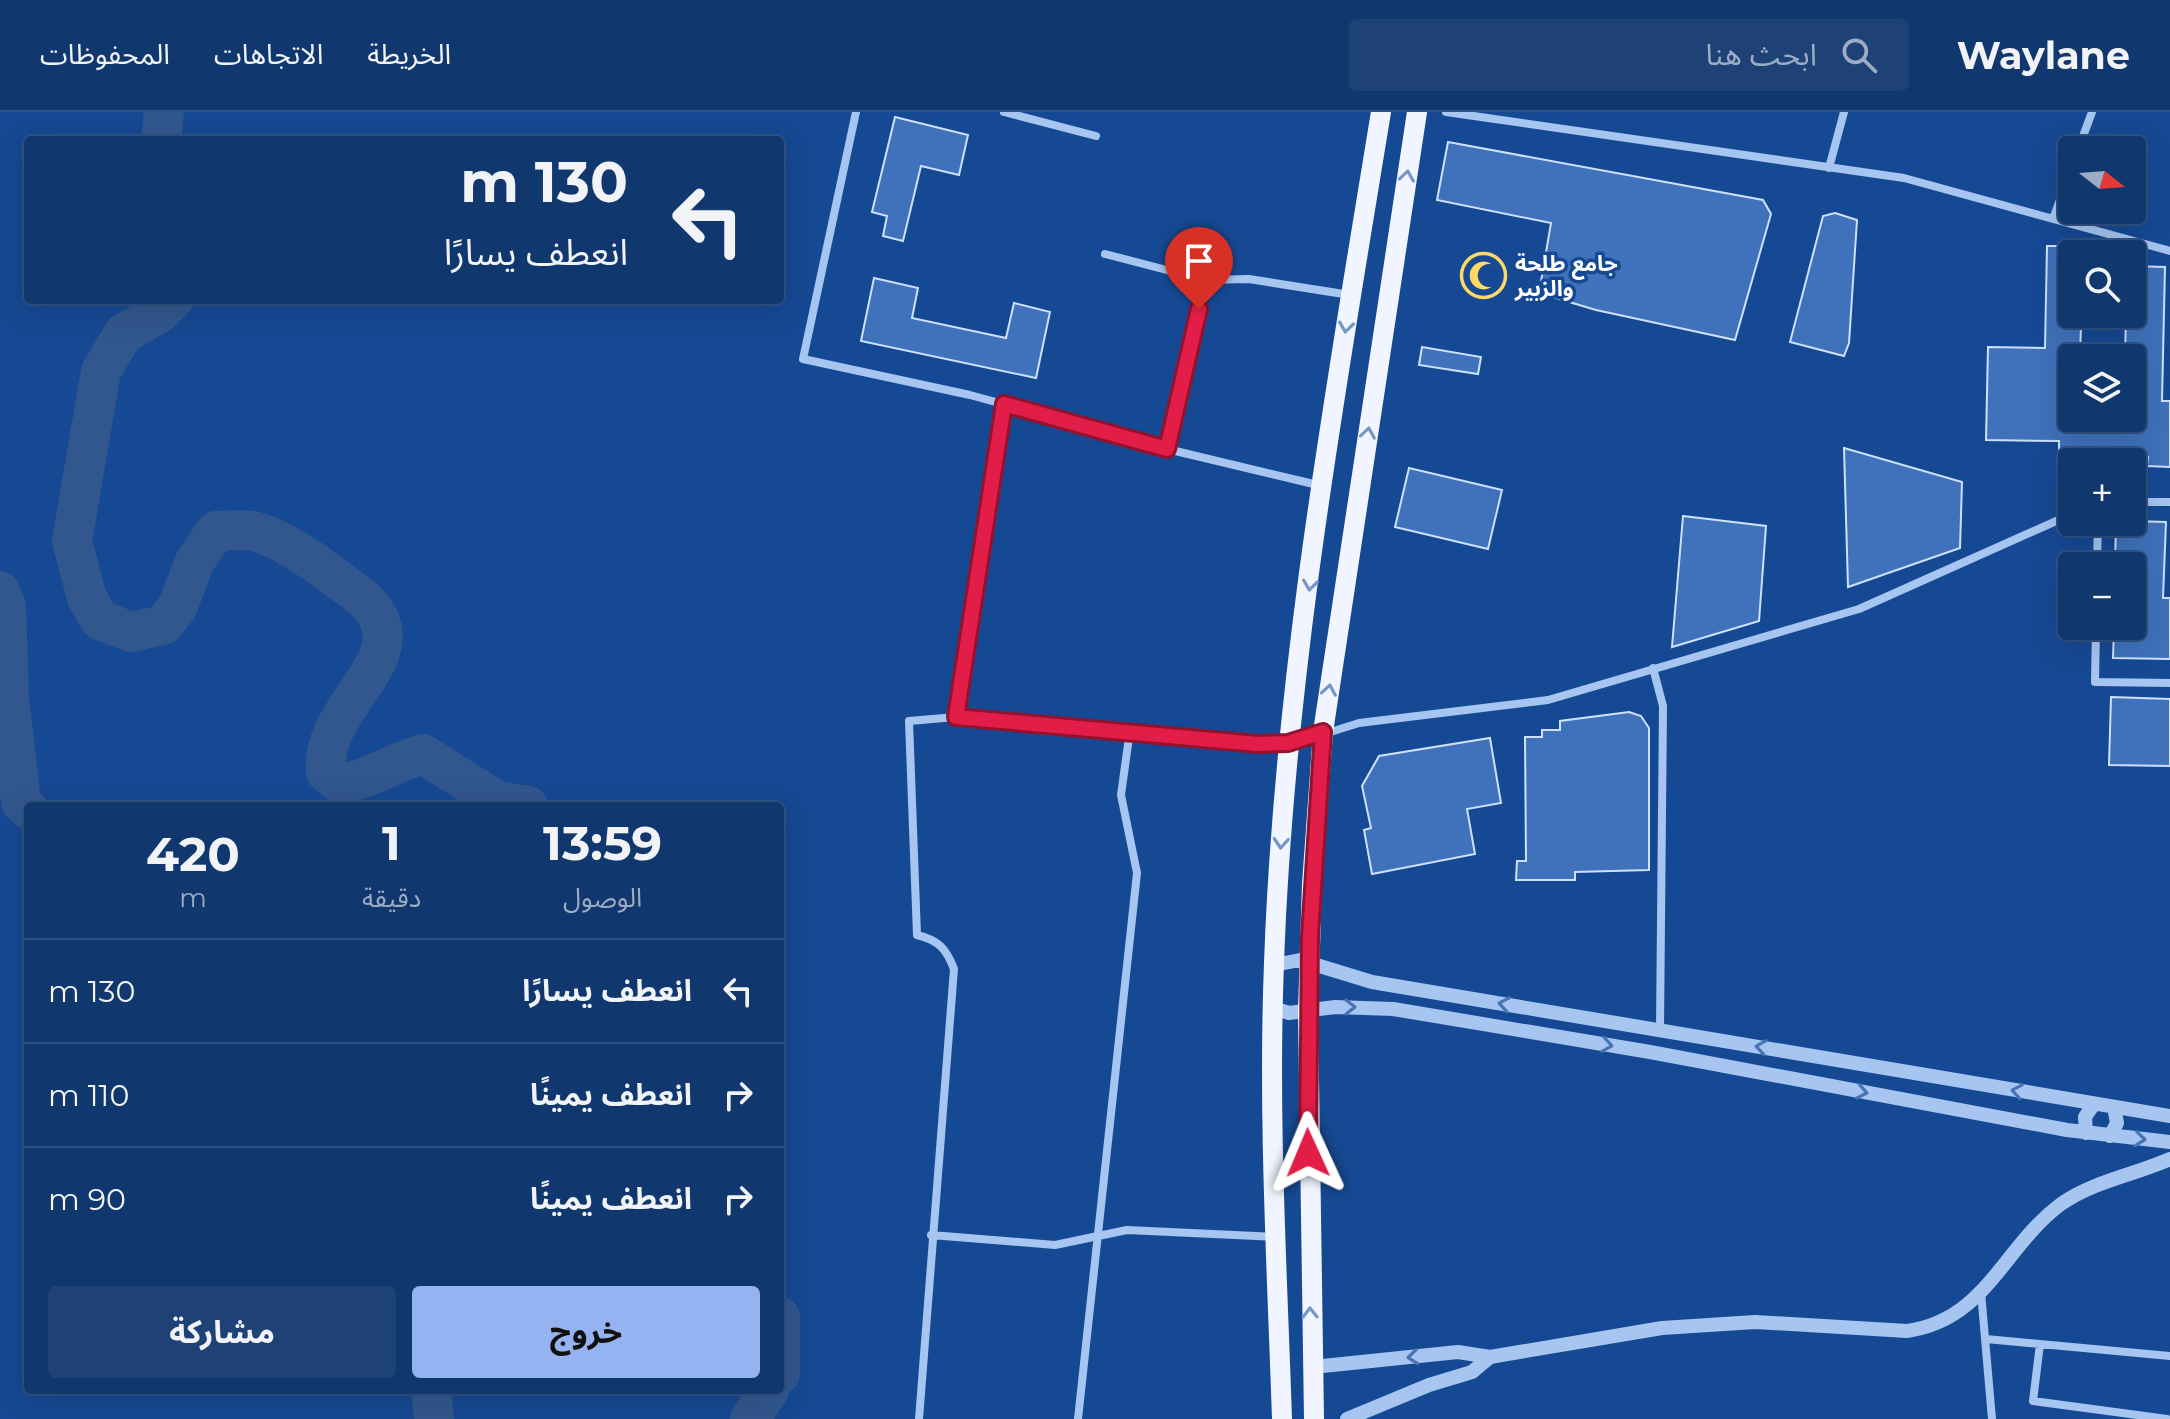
<!DOCTYPE html>
<html lang="ar">
<head>
<meta charset="utf-8">
<style>
	body { margin:0; font-family:Montserrat,"Noto Sans Arabic",sans-serif; background:#1e4276; color:#f1f3f6; direction:rtl; height:100vh; display:flex; flex-direction:column; font-size:30px; white-space:nowrap }
	* { box-sizing:border-box; margin:0 }
	p { font-size:26px; color:#9cacc2 }
	.icon { flex:none; width:44px; height:44px; fill:none; stroke:currentColor; stroke-width:2; stroke-linecap:round; stroke-linejoin:round }
	.map { position:relative; flex:1; overflow:hidden; direction:ltr }
	.panel { position:absolute; left:24px; top:690px; width:760px; height:592px; display:flex; flex-direction:column; background:#10376e; border-radius:8px; box-shadow:0 8px 32px #0002,0 0 0 2px #305181; direction:rtl }
	.panel>* { flex:none }
	.hud { position:absolute; left:24px; top:24px; width:760px; height:168px; border-radius:8px; box-shadow:0 8px 32px #0002,0 0 0 2px #305181; direction:rtl; background:#10376e; color:#f1f3f6; overflow:hidden }
	.needle { width:52px; rotate:107deg }
	.tools { position:absolute; left:2058px; top:24px; display:grid; gap:16px }
	.tools a { display:grid; place-items:center; width:88px; height:88px; border-radius:8px; background:#10376e; box-shadow:0 8px 32px #0002,0 0 0 2px #305181; font-size:40px }
	.pin { position:absolute; display:grid; place-items:center; width:68px; height:68px; color:#fff; margin:-82px -34px; border-radius:50% 50% 50% 0; rotate:-45deg; box-shadow:0 0 8px #0007 }
	.pin .icon { rotate:45deg }
	.me { position:absolute; width:88px; margin:-44px; rotate:359deg; stroke-linejoin:round; filter:drop-shadow(0 0 6px #0008) }
	.turn { display:flex; align-items:center; gap:28px; height:168px; padding:0 24px; font-size:36px }
	.turn .icon { width:104px; height:104px; stroke-width:2.5 }
	.turn b { display:block; font-size:56px; line-height:68px }
	.eta { display:flex; justify-content:space-evenly; align-items:center; height:136px; text-align:center }
	.eta b { font-size:48px; font-weight:700; line-height:56px }
	.action { display:flex; gap:16px; margin-top:auto; padding:16px 24px }
	.action a { flex:1; height:92px; border-radius:8px; background:#95b2f1; color:#111; font-size:32px; font-weight:700; line-height:92px; text-align:center }
	.action a+a { background:#1e4276; color:#f1f3f6 }
	ul { padding:0; list-style:none }
	li { display:flex; align-items:center; gap:24px; height:104px; padding:0 24px; border-top:2px solid #305181 }
	li div { flex:1 }
	li b { display:block; font-size:30px }
	li em { font-style:normal }
	header { display:flex; align-items:center; gap:48px; box-sizing:border-box; height:112px; padding:0 40px; background:#10376e; border-bottom:2px solid #305181 }
	header strong { font-size:38px }
	nav { display:flex; gap:44px; margin-inline-start:auto; font-size:28px }
	.search { width:560px; height:72px; background:#1e4276; display:flex; align-items:center; gap:20px; box-sizing:border-box; padding:0 28px; border-radius:8px; color:#9cacc2; font-size:30px }
	.map>svg:first-child { display:block }
	.lines { fill:none; stroke-linecap:round; stroke-linejoin:round }
	.river { stroke:#32578e; stroke-width:40 }
	.building { fill:#3f72bb; stroke:#cde0fc; stroke-width:2 }
	.minor { stroke:#a6c5f1; stroke-width:8 }
	.tertiary { stroke:#a6c5f1; stroke-width:14 }
	.primary { stroke:#f0f5ff; stroke-width:20 }
	.oneway { stroke:#7896c4 }
	.oneway2 { stroke:#4874b4 }
	.route-casing { stroke:#92132f; stroke-width:20 }
	.route { stroke:#e11d48; stroke-width:14 }
	.labels { text-anchor:middle; stroke-width:7; stroke-linejoin:round; paint-order:stroke }
	.poi-label { font-size:22px; font-weight:bold; fill:#fff; stroke:#164993; text-anchor:start }
</style>
</head>
<body>
<header>
<strong>Waylane</strong>
<div class="search"><svg class="icon" aria-label="search" viewBox="0 0 24 24"><circle cx="10" cy="10" r="6"/><path d="M15 15l6 6"/></svg>ابحث هنا</div>
<nav><a>الخريطة</a><a>الاتجاهات</a><a>المحفوظات</a></nav>
</header>
<div class="map">
<svg width="2170" height="1307" viewBox="0 0 2170 1307">
	<rect width="100%" height="100%" fill="#164993"/>
	<g class="lines">
		<path class="river" d="M161 28 164 0
			M173 188 158 202 124 221 101 259 72 429 87 486 100 508 131 520 163 513 177 496 195 449 216 419C228 419 242 417 253 419 277 424 314 449 333 464 348 475 370 488 378 505 403 555 320 598 326 660L339 671C367 670 394 650 423 642L497 689 528 694
			M0 479 6 494 9 585 21 690 28 697
			M780 1205V1262
			M431 1278 434 1307
			M750 1307 769 1278"/>
	</g>
	<path class="building" d="M895 5 968 23 959 63 921 54 903 129 883 124 887 104 872 100Z
		M1448 30 1763 88 1771 102 1735 228 1596 198 1539 181 1551 111 1437 88Z
		M1835 101 1857 108 1849 231 1844 244 1790 230 1823 104Z
		M2047 134H2072V202H2080L2081 213 2080 246H2072V306H2132V246H2125L2126 202H2132V154L2165 155 2162 289H2170V355L2147 354 2148 345 2059 343V329L1986 328 1988 235 2045 236Z
		M874 166 918 176 912 206 1006 226 1014 191 1050 200 1036 266 861 229Z
		M1422 235 1481 245 1478 262 1419 253Z
		M1844 336 1962 370 1960 436 1848 475Z
		M1409 356 1502 378 1488 437 1395 415Z
		M1683 404 1766 414 1759 509 1672 535Z
		M2132 409 2166 410 2163 486H2170V547L2113 546 2114 514H2132V454H2115L2116 410Z
		M2111 585 2170 587V654L2109 653Z
		M1629 600 1641 604 1649 616V758L1575 760V768H1516L1517 749H1526L1525 625H1542V618H1560V609Z
		M1490 626 1501 691 1467 697 1475 742 1372 762 1364 718 1371 716 1362 674 1379 644Z"/>
	<g class="lines">
		<path class="minor" d="M856 0 803 247 970 283 1167 337 1322 374
			M1004 0 1096 24
			M1446 0 1904 66 2170 139
			M2078 38 2092 0
			M1829 56 1844 0
			M2053 107 2072 54
			M1105 142 1205 168 1249 167 1350 183
			M1167 337 1205 168
			M2132 390H2170
			M2097 454 2098 410
			M2096 514 2095 570 2170 571
			M1653 556 1663 594 1660 918
			M956 605 1004 292
			M931 1123 1055 1133 1127 1118 1275 1125
			M1981 1180 1992 1307
			M1986 1227 2170 1244
			M2040 1232 2033 1289 2167 1307
			M919 1307 954 857C946 836 938 828 917 823L909 609 956 605 1258 632 1305 628 1359 611 1548 588 1859 497 2072 402
			M1078 1307 1137 761 1121 683 1130 618"/>
		<path class="tertiary" d="M1274 853 1300 848 1372 870 2170 1004
			M1273 896 1289 901 1335 895 1393 897 1650 940 2067 1018 2170 1030
			M2086 1021 2085 1005 2094 992
			M2110 1024 2117 1011 2114 995
			M1313 1255 1458 1240 1490 1245 1662 1216 1755 1210 1907 1219C1986 1208 2003 1135 2061 1092 2094 1069 2134 1063 2170 1047
			M1347 1307 1429 1273 1472 1260 1490 1245"/>
		<path class="primary" d="M1282 1307C1277 1156 1268 1003 1274 851 1284 566 1335 282 1381 0
			M1314 1307 1308 899 1312 772 1323 620 1417 0"/>
	</g>
	<defs><path id="oneway-chevron" d="M-2-3.5L2.5 0L-2 3.5" fill="none" stroke-width="1.6" stroke-linecap="round" stroke-linejoin="round" transform="scale(2)"/></defs>
	<g class="oneway">
		<use href="#oneway-chevron" transform="translate(1407 64) rotate(-81)"/>
		<use href="#oneway-chevron" transform="translate(1346 215) rotate(98)"/>
		<use href="#oneway-chevron" transform="translate(1368 321) rotate(-81)"/>
		<use href="#oneway-chevron" transform="translate(1310 473) rotate(98)"/>
		<use href="#oneway-chevron" transform="translate(1329 578) rotate(-81)"/>
		<use href="#oneway-chevron" transform="translate(1281 731) rotate(94)"/>
		<use href="#oneway-chevron" transform="translate(1310 1201) rotate(-91)"/>
	</g>
	<g class="oneway2">
		<use href="#oneway-chevron" transform="translate(1504 892) rotate(-170)"/>
		<use href="#oneway-chevron" transform="translate(1350 895)"/>
		<use href="#oneway-chevron" transform="translate(1607 933) rotate(9)"/>
		<use href="#oneway-chevron" transform="translate(1761 935) rotate(-171)"/>
		<use href="#oneway-chevron" transform="translate(2017 979) rotate(-170)"/>
		<use href="#oneway-chevron" transform="translate(1862 980) rotate(11)"/>
		<use href="#oneway-chevron" transform="translate(2140 1027) rotate(6)"/>
		<use href="#oneway-chevron" transform="translate(1413 1245) rotate(174)"/>
	</g>
	<g class="lines">
		<defs>
			<path id="route" d="M1199 197 1167 337 1004 292 956 605 1258 632 1288 631 1323 620 1310 824 1308 1041"/>
		</defs>
		<use href="#route" class="route-casing"/>
		<use href="#route" class="route"/>
	</g>
	<defs>
		<symbol id="mosque-ring" viewBox="-11 -11 22 22"><circle r="9.5" fill="#164993" stroke="#ffd866" stroke-width="1.5"/><path d="M3.5-4.9A6 6 0 1 0 3.5 4.9A5 5 0 1 1 3.5-4.9Z" fill="#ffd866"/></symbol>
	</defs>
	<g fill-rule="evenodd">
		<use href="#mosque-ring" x="1458" y="138" width="51" height="51"/>
	</g>
	<g class="labels">
		<g class="poi-label">
			<text x="1515" y="159">جامع طلحة<tspan x="1515" dy="25">والزبير</tspan></text>
		</g>
	</g>
</svg>
<div class="tools">
<a><svg class="needle" viewBox="-14 -14 28 28"><path d="M0-13l5 13h-10z" fill="#e53935"/><path d="M0 13l5-13h-10z" fill="#9cacc2"/></svg></a>
<a><svg class="icon" aria-label="search" viewBox="0 0 24 24"><circle cx="10" cy="10" r="6"/><path d="M15 15l6 6"/></svg></a>
<a><svg class="icon" aria-label="layers" viewBox="0 0 24 24"><path d="M12 4l9 5-9 5-9-5zM3 14l9 5 9-5"/></svg></a>
<a>+</a>
<a>−</a>
</div>
<div class="pin" style="left:1199px;top:197px;background:#d93025"><svg class="icon" aria-label="arrive" viewBox="0 0 24 24"><path d="M6 21V4h12l-3 4 3 4H6"/></svg></div>
<svg class="me" style="left:1308px;top:1041px" viewBox="-20 -20 40 40"><path d="M0-17L14 15 0 8-14 15z" fill="#e11d48" stroke="#fff" stroke-width="4"/></svg>
<div class="hud">
<div class="turn"><svg class="icon" aria-label="left" viewBox="0 0 24 24"><path d="M17 20v-9H6M10 6l-5 5 5 5"/></svg><div><b>130 m</b>انعطف يسارًا</div></div>
</div>
<section class="panel">
<div class="eta">
<div><b>13:59</b><p>الوصول</p></div>
<div><b>1</b><p>دقيقة</p></div>
<div><b>420</b><p>m</p></div>
</div>
<ul>
<li><svg class="icon" aria-label="left" viewBox="0 0 24 24"><path d="M17 20v-9H6M10 6l-5 5 5 5"/></svg><div><b>انعطف يسارًا</b></div><em>130 m</em></li>
<li><svg class="icon" aria-label="right" viewBox="0 0 24 24"><path d="M7 20v-9h11M14 6l5 5-5 5"/></svg><div><b>انعطف يمينًا</b></div><em>110 m</em></li>
<li><svg class="icon" aria-label="right" viewBox="0 0 24 24"><path d="M7 20v-9h11M14 6l5 5-5 5"/></svg><div><b>انعطف يمينًا</b></div><em>90 m</em></li>
</ul>
<div class="action"><a>خروج</a><a>مشاركة</a></div>
</section>
</div>
</body>
</html>
